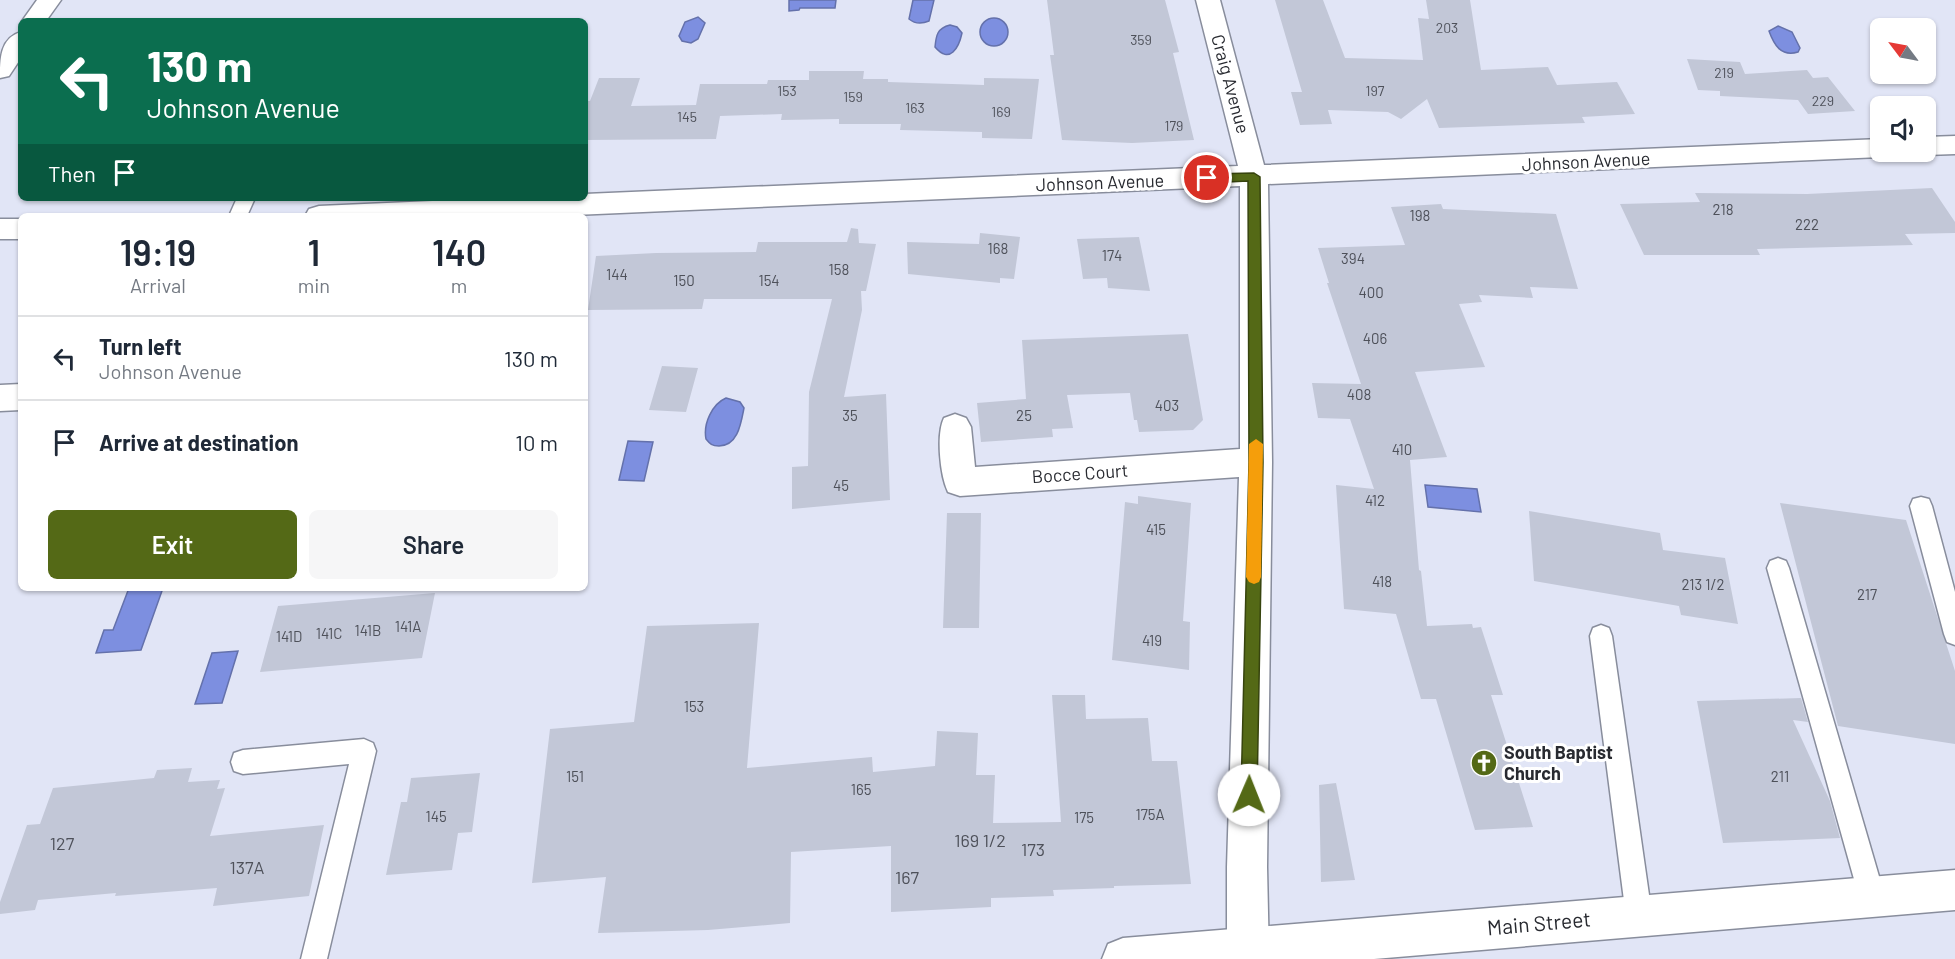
<!DOCTYPE html>
<html lang="en">
<head>
<meta charset="utf-8">
<style>
	body { margin:0; font-family:Barlow,sans-serif; background:#f6f6f7; color:#1f2937; height:100vh; display:flex; flex-direction:column; font-size:22px; white-space:nowrap }
	* { box-sizing:border-box; margin:0 }
	p { font-size:20px; color:#747a83 }
	.icon { flex:none; width:33px; height:33px; fill:none; stroke:currentColor; stroke-width:2; stroke-linecap:round; stroke-linejoin:round }
	.map { position:relative; flex:1; overflow:hidden }
	.drawer { position:absolute; left:18px; top:213px; width:570px; height:378px; display:flex; flex-direction:column; background:#fff; border-radius:9px; box-shadow:0 2px 4px #0004 }
	.drawer>* { flex:none }
	.top-card { position:absolute; left:18px; top:18px; width:570px; height:183px; border-radius:9px; box-shadow:0 2px 4px #0004; background:#0b6e4f; color:#fff; overflow:hidden }
	.needle { width:39px; rotate:302deg }
	.fabs { position:absolute; left:1870px; top:18px; display:grid; gap:12px }
	.fabs a { display:grid; place-items:center; width:66px; height:66px; border-radius:9px; background:#fff; box-shadow:0 2px 4px #0004; font-size:30px }
	.pin { position:absolute; display:grid; place-items:center; width:51px; height:51px; color:#fff; margin:-26px; border:3px solid #fff; border-radius:50%; box-shadow:0 2px 6px #0007 }
	.me { position:absolute; width:66px; margin:-33px; rotate:1deg; stroke-linejoin:round; filter:drop-shadow(0 0 4px #0008) }
	.turn { display:flex; align-items:center; gap:21px; height:126px; padding:0 30px; font-size:27px }
	.turn .icon { width:78px; height:78px; stroke-width:2.5 }
	.turn b { display:block; font-size:42px; line-height:51px }
	.then { display:flex; align-items:center; height:57px; padding:0 30px; background:#0003; gap:12px; font-size:22px }
	.eta { display:flex; justify-content:space-evenly; align-items:center; height:102px; text-align:center }
	.eta b { font-size:36px; font-weight:600; line-height:42px }
	.primary-button { display:flex; gap:12px; margin-top:auto; padding:12px 30px }
	.primary-button a { flex:1; height:69px; border-radius:9px; background:#546916; color:#fff; font-size:24px; font-weight:600; line-height:69px; text-align:center }
	.primary-button a+a { background:#f6f6f7; color:#1f2937 }
	ul { padding:0; list-style:none }
	li { display:flex; align-items:center; gap:18px; height:84px; padding:0 30px; border-top:2px solid #e0e1e3 }
	li div { flex:1 }
	li b { display:block; font-size:22px }
	li em { font-style:normal }
	.map>svg:first-child { display:block }
	.water { fill:#7d8fe0; stroke:#6471ab; stroke-width:1.5 }
	.building { fill:#c2c7d7 }
	.lines { fill:none; stroke-linecap:round; stroke-linejoin:round }
	.service-casing { stroke:#888d9c; stroke-width:3 }
	.minor-casing { stroke:#888d9c; stroke-width:3 }
	.tertiary-casing { stroke:#888d9c; stroke-width:3 }
	.service { fill:#fff; fill-rule:evenodd }
	.minor { fill:#fff; fill-rule:evenodd }
	.tertiary { fill:#fff; fill-rule:evenodd }
	.route { fill:#546916; stroke:#37440e; stroke-width:1.5 }
	.slow { fill:#f59e0b }
	.labels { text-anchor:middle; stroke-width:6; stroke-linejoin:round; paint-order:stroke }
	.far-number-label { font-size:14px; fill:#4e515a }
	.number-label { font-size:15px; fill:#4e515a }
	.street-label { font-size:18px; fill:#282a30; stroke:#fff }
	.poi-label { font-size:18px; font-weight:bold; fill:#282a30; stroke:#fff; text-anchor:start }
	.near-number-label { font-size:18px; fill:#4e515a }
	.near-street-label { font-size:21px; fill:#282a30; stroke:#fff }
</style>
</head>
<body>
<div class="map">
<svg width="1955" height="959" viewBox="0 0 1955 959">
	<rect width="100%" height="100%" fill="#e1e5f6"/>
	<path class="water" d="M789 0H836L835 8H800L799 10 789 11Z
		M913 0H934L929 21C922 24 915 24 909 19Z
		M698 17 705 23 698 39 691 43 682 41 679 36 685 22Z
		M980 32a14 14 0 1 1 28 0a14 14 0 1 1-28 0Z
		M950 25 957 27 962 33C959 47 950 65 935 47 936 36 937 28 950 25Z
		M1778 26 1792 32 1800 48 1798 52C1781 57 1774 45 1769 31Z
		M726 398 740 402 744 408C741 423 738 446 719 446 712 446 710 444 706 439 703 424 712 404 726 398Z
		M628 441 653 442 644 481 619 480Z
		M1425 485 1477 489 1481 512 1428 507Z
		M129 588H163L141 650 96 653 104 630H113Z
		M238 651 222 703 195 704 212 653Z"/>
	<path class="building" d="M1047 0H1165L1179 52 1173 53 1194 140 1132 143 1062 140 1050 55H1054Z
		M1275 0H1323L1345 58 1423 60 1418 18 1429 19 1426 0H1470L1481 70 1548 67 1557 85 1617 82 1635 114 1582 117 1585 123 1439 128 1427 99 1401 119 1388 112 1328 110 1332 124 1300 125 1291 92H1302Z
		M1687 59 1740 62 1745 74 1807 70 1813 78 1828 77 1855 111 1808 114 1798 100 1720 96V91L1698 90Z
		M809 71H864L863 79H888V82L984 85V78L1039 79 1032 139 982 138V132L900 130 901 124H839V119L781 120 782 114 720 116 716 139 585 140V101H590L599 78H640L631 106 696 105 700 84H767L768 80H809Z
		M1932 188 1955 222V233L1905 234 1913 245 1757 249 1760 255H1644L1620 204 1700 202 1695 193 1807 194Z
		M1441 204 1443 209 1556 214 1578 289 1530 287 1533 298 1479 295 1482 302 1459 304 1485 367 1415 372 1447 457 1410 460 1419 570 1421 571 1427 626 1472 624 1473 628 1481 627 1503 695H1491L1533 827 1475 830 1436 699H1421L1396 614 1344 609 1336 485 1374 489 1350 419 1318 418 1312 383 1361 384 1327 283H1329L1318 248 1405 245 1391 207Z
		M851 228 858 229 859 243 876 244 866 291H861L862 310 844 397 886 394 890 500 792 509V467L808 466 809 392 832 299H704L702 309 588 310 596 256 656 253 756 252 758 242H847Z
		M980 233 1020 237 1014 279 1000 278V283L908 274 907 242 979 244Z
		M1139 237 1150 291 1108 288 1107 278 1083 279 1077 239Z
		M1188 334 1203 420 1193 430 1139 432 1137 420H1134L1130 393 1067 395 1073 428 1052 429 1053 437 981 442 977 403 1026 399 1022 340Z
		M662 366 698 368 686 412 649 410Z
		M1138 496 1191 503 1183 621 1190 622 1189 670 1112 660 1125 502 1138 504Z
		M1780 503 1906 520 1955 671V744L1838 726Z
		M1529 511 1660 533 1663 550 1725 558 1738 624 1681 615 1679 606 1534 581Z
		M947 513H981L979 628H943Z
		M435 593 422 658 260 672 278 606Z
		M759 623 747 768 872 757 873 772 935 766 937 731 978 733 976 775H995L993 823 1061 822 1052 695H1085L1086 719 1148 718 1152 761H1177L1191 884 1114 886V888L1053 890 1054 896 991 898V907L891 912V846L791 852 790 923 708 930 598 933 606 877 532 883 550 729 634 722 647 626Z
		M1801 698 1808 722 1793 720 1830 801 1840 838 1723 843 1697 701Z
		M192 768 188 782 220 780 217 789 225 788 210 836 324 825 309 896 213 906 217 888 115 896 116 893 38 900 35 910 0 914V902L27 825 40 824 53 788 154 778 157 770Z
		M480 773 472 832 458 833 452 870 386 875 401 802H407L411 778Z
		M1336 783 1355 880 1321 882 1319 785Z"/>
	<g class="lines">
		<defs>
			<path id="service" d="M237 198H255L247 216H229Z
				M1921 497 1929 499 1932 506 1955 592V645L1947 642 1944 634 1910 506 1913 499Z
				M1778 558 1786 561 1789 568 1885 897 1881 906 1872 910 1863 906 1859 897 1767 568 1770 561Z
				M1601 625 1609 628 1612 636 1652 916 1648 925 1639 929 1630 925 1626 916 1590 636 1593 628Z
				M364 739 373 743 376 751 327 959H301L349 764 243 774 234 771 231 762 234 753 243 750Z"/>
			<path id="minor" d="M1196 0H1220L1264 165 1881 139V152H1892L1890 155 1881 157 1268 184 1272 462 1267 867 1269 959H1227V867L1239 477 960 496 948 492C940 476 936 434 944 418L955 414 966 418 971 427 975 467 1240 449V186L551 216H305L309 209 319 206 500 198H585V194L1238 166Z
				M1955 136V154L1926 155 1916 152H1926V137Z
				M0 219H21V239H0Z
				M21 384V410L0 411V385Z"/>
			<path id="tertiary" d="M37 0H61L46 21H22Z
				M21 32V58L9 76 0 78C0 59 0 38 21 32Z
				M1955 870V910L1374 959H1102L1108 944 1123 938Z"/>
		</defs>
		<use href="#service" class="service-casing"/>
		<use href="#minor" class="minor-casing"/>
		<use href="#tertiary" class="tertiary-casing"/>
		<use href="#service" class="service"/>
		<use href="#minor" class="minor"/>
		<use href="#tertiary" class="tertiary"/>
	</g>
	<path class="route" d="M1254 173 1260 177 1263 462 1257 795 1254 801 1249 803 1243 801 1241 795 1249 462 1248 181 1207 183 1201 178 1207 174Z"/>
	<path class="slow" d="M1256 439 1263 444 1261 577 1259 582 1254 584 1249 582 1246 577 1249 444Z"/>
	<defs>
		<symbol id="church-disc" viewBox="-11 -11 22 22"><circle r="9.5" fill="#546916" stroke="#fff"/><path d="M-1.2-6h2.4v3.5h3.3v2.4h-3.3V6h-2.4V-.1h-3.3v-2.4h3.3Z" fill="#fff"/></symbol>
	</defs>
	<g fill-rule="evenodd">
		<use href="#church-disc" x="1469" y="748" width="30" height="30"/>
	</g>
	<g class="labels">
		<g class="far-number-label">
			<text x="1447" y="33">203</text>
			<text x="1141" y="45">359</text>
			<text x="1724" y="78">219</text>
			<text x="787" y="96">153</text>
			<text x="1375" y="96">197</text>
			<text x="853" y="102">159</text>
			<text x="1823" y="106">229</text>
			<text x="915" y="113">163</text>
			<text x="1001" y="117">169</text>
			<text x="687" y="122">145</text>
			<text x="1174" y="131">179</text>
		</g>
		<g class="number-label">
			<text x="1723" y="215">218</text>
			<text x="1420" y="221">198</text>
			<text x="1807" y="230">222</text>
			<text x="998" y="254">168</text>
			<text x="1112" y="261">174</text>
			<text x="1353" y="264">394</text>
			<text x="839" y="275">158</text>
			<text x="617" y="280">144</text>
			<text x="684" y="286">150</text>
			<text x="769" y="286">154</text>
			<text x="1371" y="298">400</text>
			<text x="1375" y="344">406</text>
			<text x="1359" y="400">408</text>
			<text x="1167" y="411">403</text>
			<text x="850" y="421">35</text>
			<text x="1024" y="421">25</text>
			<text x="1402" y="455">410</text>
			<text x="841" y="491">45</text>
			<text x="1375" y="506">412</text>
			<text x="1156" y="535">415</text>
			<text x="1382" y="587">418</text>
			<text x="1703" y="590">213 1/2</text>
			<text x="1867" y="600">217</text>
			<text x="408" y="632">141A</text>
			<text x="368" y="636">141B</text>
			<text x="329" y="639">141C</text>
			<text x="289" y="642">141D</text>
			<text x="1152" y="646">419</text>
			<text x="694" y="712">153</text>
			<text x="575" y="782">151</text>
			<text x="1780" y="782">211</text>
			<text x="861" y="795">165</text>
			<text x="1150" y="820">175A</text>
			<text x="436" y="822">145</text>
			<text x="1084" y="823">175</text>
		</g>
		<g class="street-label">
			<text transform="translate(1230 84) rotate(75)" y="6">Craig Avenue</text>
			<text transform="translate(1586 162) rotate(-3)" y="6">Johnson Avenue</text>
			<text transform="translate(1100 183) rotate(-2)" y="6">Johnson Avenue</text>
			<text transform="translate(1080 474) rotate(-4)" y="6">Bocce Court</text>
		</g>
		<g class="poi-label">
			<text x="1504" y="759">South Baptist<tspan x="1504" dy="21">Church</tspan></text>
		</g>
		<g class="near-number-label">
			<text x="980" y="847">169 1/2</text>
			<text x="62" y="850">127</text>
			<text x="1033" y="856">173</text>
			<text x="247" y="874">137A</text>
			<text x="907" y="884">167</text>
		</g>
		<g class="near-street-label">
			<text transform="translate(1539 924) rotate(-5)" y="7">Main Street</text>
		</g>
	</g>
</svg>
<div class="fabs">
<a><svg class="needle" viewBox="-14 -14 28 28"><path d="M0-13l5 13h-10z" fill="#e53935"/><path d="M0 13l5-13h-10z" fill="#747a83"/></svg></a>
<a><svg class="icon" aria-label="sound" viewBox="0 0 24 24"><path d="M4 9h4l5-4v14l-5-4H4zM17 9q2 3 0 6"/></svg></a>
</div>
<div class="pin" style="left:1207px;top:178px;background:#d93025"><svg class="icon" aria-label="arrive" viewBox="0 0 24 24"><path d="M6 21V4h12l-3 4 3 4H6"/></svg></div>
<svg class="me" style="left:1249px;top:795px" viewBox="-20 -20 40 40"><circle r="19" fill="#fff"/><path d="M0-13L10 11 0 6-10 11z" fill="#546916"/></svg>
<div class="top-card">
<div class="turn"><svg class="icon" aria-label="left" viewBox="0 0 24 24"><path d="M17 20v-9H6M10 6l-5 5 5 5"/></svg><div><b>130 m</b>Johnson Avenue</div></div>
<div class="then">Then<svg class="icon" aria-label="arrive" viewBox="0 0 24 24"><path d="M6 21V4h12l-3 4 3 4H6"/></svg></div>
</div>
<section class="drawer">
<div class="eta">
<div><b>19:19</b><p>Arrival</p></div>
<div><b>1</b><p>min</p></div>
<div><b>140</b><p>m</p></div>
</div>
<ul>
<li><svg class="icon" aria-label="left" viewBox="0 0 24 24"><path d="M17 20v-9H6M10 6l-5 5 5 5"/></svg><div><b>Turn left</b><p>Johnson Avenue</p></div><em>130 m</em></li>
<li><svg class="icon" aria-label="arrive" viewBox="0 0 24 24"><path d="M6 21V4h12l-3 4 3 4H6"/></svg><div><b>Arrive at destination</b></div><em>10 m</em></li>
</ul>
<div class="primary-button"><a>Exit</a><a>Share</a></div>
</section>
</div>
</body>
</html>
